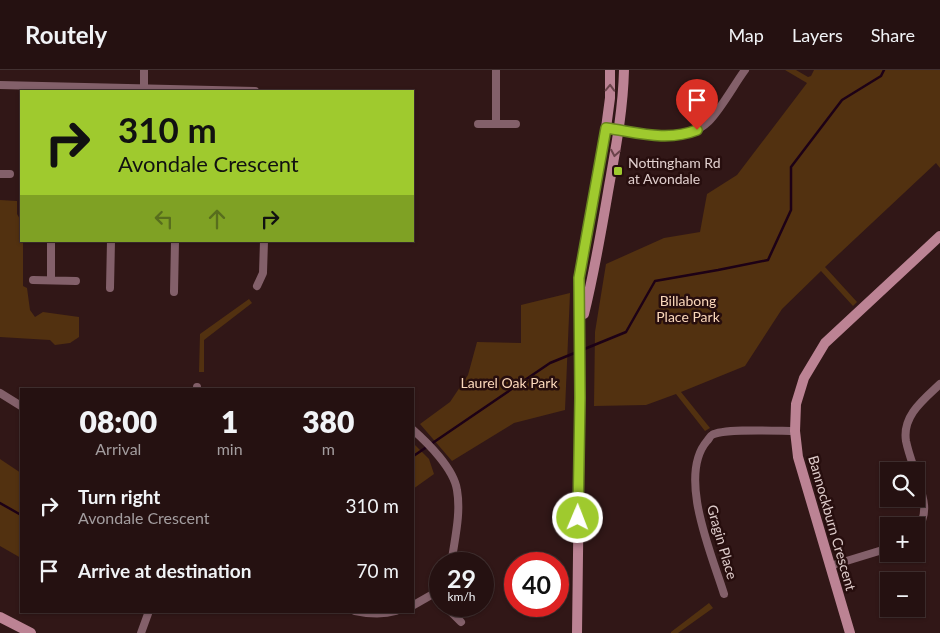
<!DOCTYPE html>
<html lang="en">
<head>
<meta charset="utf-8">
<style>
	body { margin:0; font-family:Lato,sans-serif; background:#311f1f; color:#f1f3f6; height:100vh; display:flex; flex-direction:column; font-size:19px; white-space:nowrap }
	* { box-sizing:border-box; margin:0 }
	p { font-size:16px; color:#a39d9f }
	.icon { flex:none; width:28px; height:28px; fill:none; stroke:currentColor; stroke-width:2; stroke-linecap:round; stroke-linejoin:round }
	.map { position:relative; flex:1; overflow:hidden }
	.side { position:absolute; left:20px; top:318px; width:394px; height:225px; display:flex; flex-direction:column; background:#251111; border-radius:0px; box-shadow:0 1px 4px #0004,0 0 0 1px #423131 }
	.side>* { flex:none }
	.guide { position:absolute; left:20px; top:20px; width:394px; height:152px; border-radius:0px; box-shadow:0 1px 4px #0004,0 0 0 1px #423131; background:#9fca2e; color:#111; overflow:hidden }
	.controls { position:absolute; left:880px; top:392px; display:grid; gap:10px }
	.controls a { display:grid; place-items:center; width:45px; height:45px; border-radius:0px; background:#251111; box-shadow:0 1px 4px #0004,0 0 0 1px #423131; font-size:25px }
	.speed { position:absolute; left:429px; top:482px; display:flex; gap:10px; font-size:25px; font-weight:700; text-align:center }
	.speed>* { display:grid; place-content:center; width:65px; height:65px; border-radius:50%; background:#251111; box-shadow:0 1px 4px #0004,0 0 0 1px #423131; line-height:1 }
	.speed small { font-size:12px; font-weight:400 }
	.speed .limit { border:8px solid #d22; background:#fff; color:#111 }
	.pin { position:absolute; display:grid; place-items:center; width:42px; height:42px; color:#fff; margin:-51px -21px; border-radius:50% 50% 50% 0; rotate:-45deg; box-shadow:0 0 5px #0007 }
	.pin .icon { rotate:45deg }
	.me { position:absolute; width:55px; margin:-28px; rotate:1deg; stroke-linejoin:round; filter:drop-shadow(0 0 4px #0008) }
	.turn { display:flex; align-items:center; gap:18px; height:105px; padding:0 15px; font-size:22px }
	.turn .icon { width:65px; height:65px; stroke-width:2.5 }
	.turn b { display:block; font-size:35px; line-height:42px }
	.lanes { display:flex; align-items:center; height:48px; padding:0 15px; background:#0003; justify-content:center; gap:25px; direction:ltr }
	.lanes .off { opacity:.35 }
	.eta { display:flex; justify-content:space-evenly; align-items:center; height:85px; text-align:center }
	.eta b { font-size:30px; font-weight:800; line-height:35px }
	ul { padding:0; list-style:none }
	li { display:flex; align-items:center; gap:15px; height:65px; padding:0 15px }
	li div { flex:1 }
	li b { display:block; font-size:19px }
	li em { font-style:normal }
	header { display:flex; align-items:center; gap:30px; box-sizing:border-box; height:70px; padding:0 25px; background:#251111; border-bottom:1px solid #423131 }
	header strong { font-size:24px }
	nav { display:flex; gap:28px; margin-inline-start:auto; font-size:18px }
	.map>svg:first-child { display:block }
	.green { fill:#523110 }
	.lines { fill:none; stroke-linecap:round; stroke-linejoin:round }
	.stream { stroke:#1d0116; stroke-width:2.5 }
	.street { stroke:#83606a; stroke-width:8 }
	.secondary { stroke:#bc8394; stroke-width:10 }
	.oneway { stroke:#6a434a }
	.route-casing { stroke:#67831e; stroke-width:12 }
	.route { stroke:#9fca2e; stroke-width:9 }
	.poi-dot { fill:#9fca2e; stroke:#270e0e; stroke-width:2 }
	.labels { text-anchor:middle; stroke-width:5; stroke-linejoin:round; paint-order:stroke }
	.poi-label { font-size:14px; fill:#e0cecd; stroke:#270e0e; text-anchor:start }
	.park-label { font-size:14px; fill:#fbd8bb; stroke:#270e0e }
	.street-label { font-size:14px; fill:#e0cecd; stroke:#270e0e }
</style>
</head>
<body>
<header>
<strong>Routely</strong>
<nav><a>Map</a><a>Layers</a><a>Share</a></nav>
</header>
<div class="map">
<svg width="940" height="563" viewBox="0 0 940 563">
	<rect width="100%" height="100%" fill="#311717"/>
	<path class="green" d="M785 0H796L808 7 811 6 814 0H940V98L936 93 825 197 857 232 853 236 821 201 782 239 745 296 681 322 710 358 705 361 676 324 646 335 594 336 595 262 606 194 664 168 700 162 707 124 737 105 807 13Z
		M0 130 17 131V144L21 151V171H23V216L27 218 30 240 35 247 43 242 79 247V267L70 273 55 275 50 270 0 267Z
		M570 223 565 340 514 353 452 391 420 354 450 332 468 305 477 272 521 273V235Z
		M249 229 252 233 204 270V302H199L200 264Z
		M412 372 429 389 434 404 413 419Z
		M0 389 21 403V488L0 476Z
		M709 533 713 538 678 563H671V562Z"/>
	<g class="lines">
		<path class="stream" d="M582 280 626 262 655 211 718 200 768 190 791 140V97L842 30 881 6 884 0
			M412 387 550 293 577 282
			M0 433 21 445"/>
		<path class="street" d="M0 15 255 21
			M144 18V0
			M478 54H516
			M496 54V0
			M606 58C640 62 681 78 709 51 721 39 734 15 745 0
			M0 104H10
			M33 210 76 211
			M51 210V171
			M257 216 263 203 264 171
			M110 218 111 171
			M174 222 175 171
			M197 317V319
			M0 323 21 336
			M412 359C428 373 454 399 457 420 461 443 455 467 452 489L450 494
			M915 401C912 392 908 381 906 371 902 346 923 330 940 314
			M916 405C922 423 931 444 916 460
			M830 496 889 478
			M724 524C712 485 677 406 707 371 709 369 710 366 712 365 723 358 779 361 795 361
			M412 536 433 524 440 513
			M445 536 461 552
			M355 541C369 544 382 545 396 541
			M141 563 149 541"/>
		<path class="secondary" d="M584 244C594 204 601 163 608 122 615 82 623 42 624 0
			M0 547 31 563
			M577 563 580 329 579 208 606 58 610 28V0
			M850 563 798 387 795 361 796 334 804 308 825 273 940 166"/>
	</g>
	<defs><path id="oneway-chevron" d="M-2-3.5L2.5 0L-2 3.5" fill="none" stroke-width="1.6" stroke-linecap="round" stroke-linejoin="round" transform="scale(1.25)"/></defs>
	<g class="oneway">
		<use href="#oneway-chevron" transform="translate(610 18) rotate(-88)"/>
		<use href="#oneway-chevron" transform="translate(615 83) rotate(100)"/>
	</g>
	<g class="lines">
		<defs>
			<path id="route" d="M578 448 580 328 579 208 606 58C636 62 667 72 697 60"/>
		</defs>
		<use href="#route" class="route-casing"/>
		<use href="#route" class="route"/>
	</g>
	<rect class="poi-dot" x="613" y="96" width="10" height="10" rx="2.5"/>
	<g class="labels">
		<g class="poi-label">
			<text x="628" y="98">Nottingham Rd<tspan x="628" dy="16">at Avondale</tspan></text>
		</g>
		<g class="park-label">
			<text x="688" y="236">Billabong<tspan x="688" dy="16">Place Park</tspan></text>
			<text x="509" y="318">Laurel Oak Park</text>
		</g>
		<g class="street-label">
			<text transform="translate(832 453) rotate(74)" y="5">Bannockburn Crescent</text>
			<text transform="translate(722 472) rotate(74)" y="5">Gragin Place</text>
		</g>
	</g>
</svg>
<div class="controls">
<a><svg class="icon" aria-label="search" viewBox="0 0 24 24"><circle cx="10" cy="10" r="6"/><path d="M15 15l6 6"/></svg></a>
<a>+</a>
<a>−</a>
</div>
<div class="speed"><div>29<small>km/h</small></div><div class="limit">40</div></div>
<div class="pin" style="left:697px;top:60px;background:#d93025"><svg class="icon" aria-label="arrive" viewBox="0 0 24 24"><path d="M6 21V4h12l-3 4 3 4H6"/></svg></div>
<svg class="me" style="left:578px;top:448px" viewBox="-20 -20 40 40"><circle r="17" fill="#9fca2e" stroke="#fff" stroke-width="3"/><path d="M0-11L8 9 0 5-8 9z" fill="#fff"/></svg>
<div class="guide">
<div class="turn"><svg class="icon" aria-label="right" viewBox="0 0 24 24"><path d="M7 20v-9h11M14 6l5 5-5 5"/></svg><div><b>310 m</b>Avondale Crescent</div></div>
<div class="lanes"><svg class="icon off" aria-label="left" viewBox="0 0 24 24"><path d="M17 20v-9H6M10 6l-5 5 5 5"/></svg><svg class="icon off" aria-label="ahead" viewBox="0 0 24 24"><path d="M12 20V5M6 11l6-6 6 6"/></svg><svg class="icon" aria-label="right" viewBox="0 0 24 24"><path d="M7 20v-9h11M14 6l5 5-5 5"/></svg></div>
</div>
<section class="side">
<div class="eta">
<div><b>08:00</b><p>Arrival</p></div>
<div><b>1</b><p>min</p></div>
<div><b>380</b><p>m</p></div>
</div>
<ul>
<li><svg class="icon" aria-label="right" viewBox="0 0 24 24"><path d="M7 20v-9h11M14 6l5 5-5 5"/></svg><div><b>Turn right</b><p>Avondale Crescent</p></div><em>310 m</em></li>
<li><svg class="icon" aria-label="arrive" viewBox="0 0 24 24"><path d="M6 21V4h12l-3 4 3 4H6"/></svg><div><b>Arrive at destination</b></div><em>70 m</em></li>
</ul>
</section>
</div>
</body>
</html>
